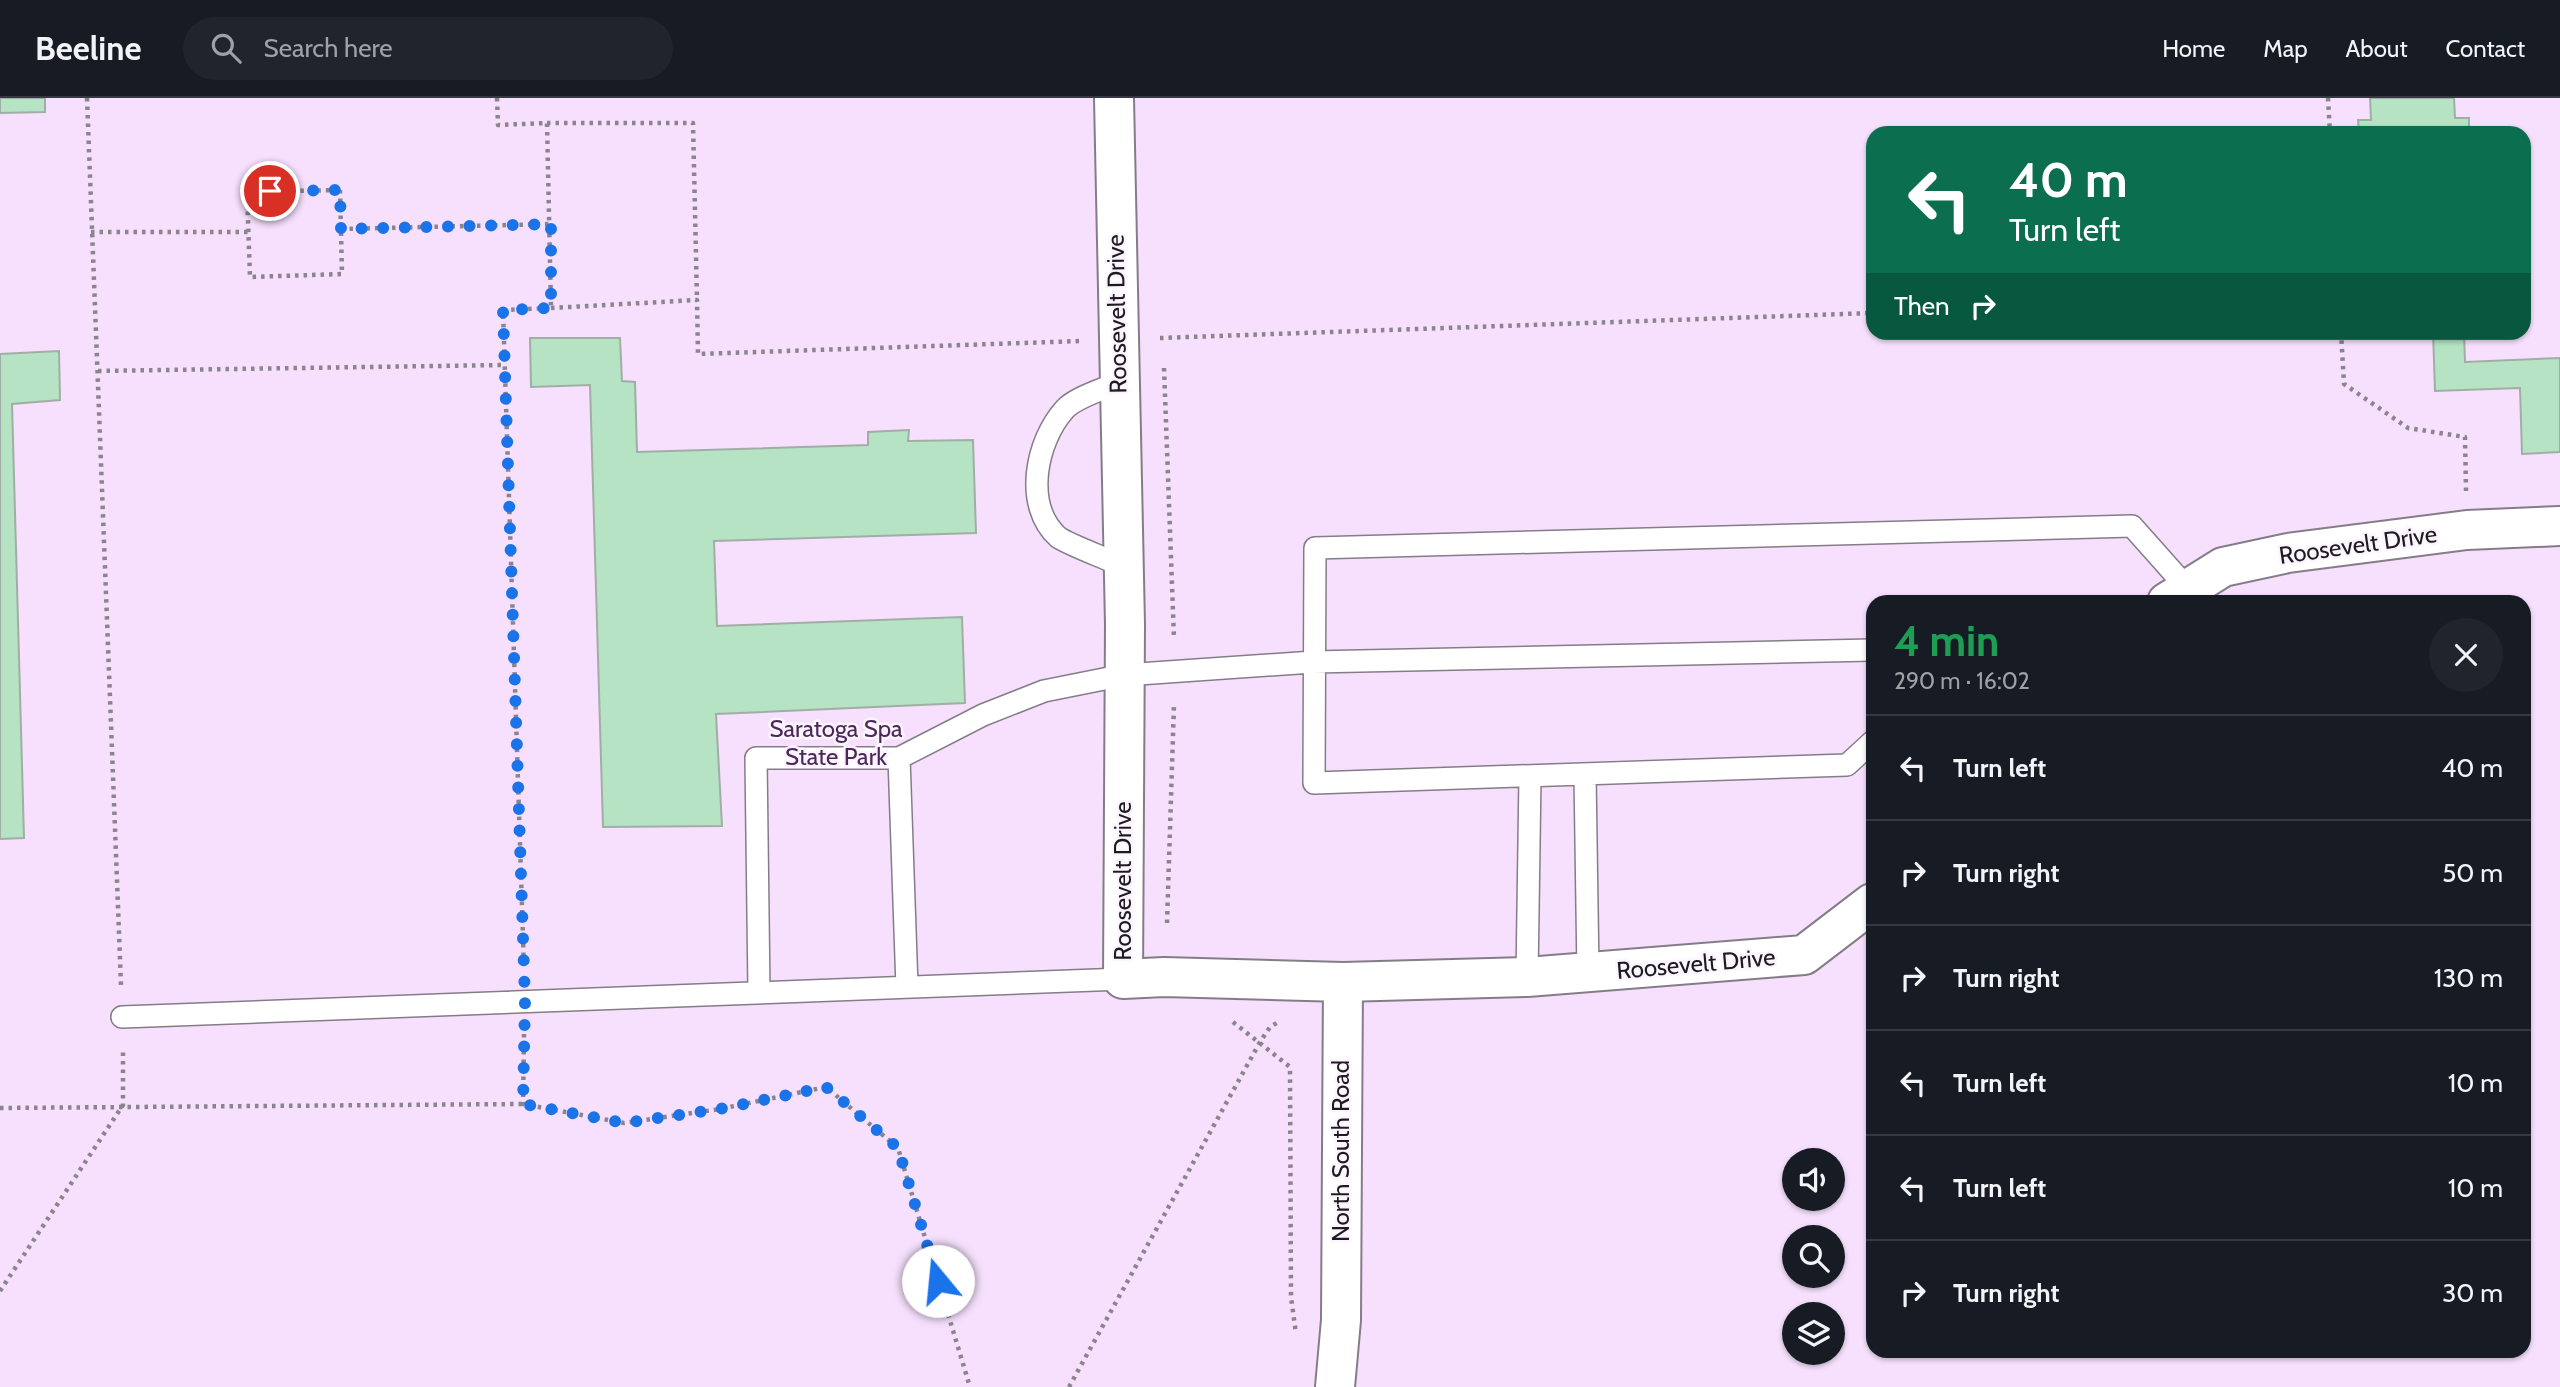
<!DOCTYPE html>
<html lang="en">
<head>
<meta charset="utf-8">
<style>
	body { margin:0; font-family:Cabin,sans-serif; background:#20242c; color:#f1f3f6; height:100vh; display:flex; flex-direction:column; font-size:26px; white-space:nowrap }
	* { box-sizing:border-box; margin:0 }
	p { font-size:23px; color:#9ea1a6 }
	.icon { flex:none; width:38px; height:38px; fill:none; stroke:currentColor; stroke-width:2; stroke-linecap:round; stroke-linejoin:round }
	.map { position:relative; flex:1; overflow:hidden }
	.drawer { position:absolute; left:1866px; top:497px; width:665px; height:763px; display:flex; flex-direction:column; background:#171b24; border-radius:21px; box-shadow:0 2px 5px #0004 }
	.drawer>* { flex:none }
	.hud { position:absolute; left:1866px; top:28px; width:665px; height:214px; border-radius:21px; box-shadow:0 2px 5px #0004; background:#0b6e4f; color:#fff; overflow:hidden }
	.fabs { position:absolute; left:1782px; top:1050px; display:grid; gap:14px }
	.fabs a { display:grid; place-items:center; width:63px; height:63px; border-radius:50%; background:#171b24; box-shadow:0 2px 5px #0004; font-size:35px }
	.pin { position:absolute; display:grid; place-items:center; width:60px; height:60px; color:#fff; margin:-30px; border:4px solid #fff; border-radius:50%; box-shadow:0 2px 7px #0007 }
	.me { position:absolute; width:77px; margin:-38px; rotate:343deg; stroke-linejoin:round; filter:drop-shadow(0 0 5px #0008) }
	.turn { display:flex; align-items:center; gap:24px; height:147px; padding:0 28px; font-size:32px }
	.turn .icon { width:91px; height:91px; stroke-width:2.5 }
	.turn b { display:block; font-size:49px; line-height:60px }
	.then { display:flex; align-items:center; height:66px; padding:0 28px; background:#0003; gap:14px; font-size:26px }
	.round { display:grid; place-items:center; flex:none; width:74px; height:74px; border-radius:37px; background:#20242c }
	.headline { display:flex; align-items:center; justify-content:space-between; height:119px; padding:0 28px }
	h1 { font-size:42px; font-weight:700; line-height:52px; color:#1e9e55 }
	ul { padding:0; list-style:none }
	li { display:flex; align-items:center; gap:21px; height:105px; padding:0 28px; border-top:2px solid #363941 }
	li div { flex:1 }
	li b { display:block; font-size:26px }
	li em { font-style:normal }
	header { display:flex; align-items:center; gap:42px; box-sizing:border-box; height:98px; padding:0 35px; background:#171b24; border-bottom:2px solid #363941 }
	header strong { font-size:33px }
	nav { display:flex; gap:38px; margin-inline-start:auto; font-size:24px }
	.search { width:490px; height:63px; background:#20242c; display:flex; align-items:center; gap:18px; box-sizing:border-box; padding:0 24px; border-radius:38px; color:#9ea1a6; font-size:26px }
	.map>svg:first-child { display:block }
	.green { fill:#f6e0fd; fill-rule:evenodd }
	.building { fill:#b5e3c4; stroke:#a1aea5; stroke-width:2 }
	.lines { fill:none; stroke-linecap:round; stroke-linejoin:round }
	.lane-casing { stroke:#847d87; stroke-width:24 }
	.street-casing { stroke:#847d87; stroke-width:42 }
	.path { stroke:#8a858c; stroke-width:4.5; stroke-dasharray:3.5 5; stroke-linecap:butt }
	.lane { stroke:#fff; stroke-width:21 }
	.street { stroke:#fff; stroke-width:38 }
	.route { stroke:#1a73e8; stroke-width:12; stroke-dasharray:0 21.6 }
	.labels { text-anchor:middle; stroke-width:5; stroke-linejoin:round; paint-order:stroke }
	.street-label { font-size:24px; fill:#1e1b1f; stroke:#fcf5ff }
	.park-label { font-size:24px; fill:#4c2759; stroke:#fcf5ff }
</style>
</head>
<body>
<header>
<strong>Beeline</strong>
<div class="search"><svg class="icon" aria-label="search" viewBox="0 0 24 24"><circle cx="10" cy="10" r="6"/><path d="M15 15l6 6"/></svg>Search here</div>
<nav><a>Home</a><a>Map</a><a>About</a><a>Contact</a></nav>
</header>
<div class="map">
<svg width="2560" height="1289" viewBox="0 0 2560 1289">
	<rect width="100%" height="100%" fill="#fcf5ff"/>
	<path class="green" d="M0 0H2560V1289H0ZM1872 35H2524V234H1872ZM1872 504H2524V1253H1872ZM1794 1062H1832V1101H1794ZM1794 1139H1832V1178H1794ZM1794 1216H1832V1255H1794Z"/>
	<path class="building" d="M0 0H45V14L0 15Z
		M2370 0H2454L2455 20H2469V35H2359L2358 22H2371Z
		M2433 234H2464L2465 264 2560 260V354L2522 356 2520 290 2435 293Z
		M530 240H620L622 283 635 284 637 354 868 347V334L909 332 908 343 973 342 976 435 714 443 717 528 962 519 965 605 716 616 722 728 603 729 590 287 531 289Z
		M59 253 60 302 12 306 24 740 0 741V256Z"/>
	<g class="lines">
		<defs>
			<path id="lane" d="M1118 284C1103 292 1076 299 1065 311 1036 343 1023 407 1058 439 1067 446 1108 461 1122 468
				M1872 644 1847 667 1314 685 1315 450 2132 428 2188 491
				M899 660 983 617 1044 593 1124 577 1313 564 1872 552
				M1585 676 1588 876
				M1527 879 1530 678
				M759 894 756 660H899L907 889
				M122 919 1123 881"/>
			<path id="street" d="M1114 0 1125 527 1123 881 1164 879 1343 884 1527 879 1804 857 1872 805
				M2167 504 2223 469 2288 455 2467 432 2560 428
				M1335 1289 1341 1222 1343 884"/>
		</defs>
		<use href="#lane" class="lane-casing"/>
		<use href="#street" class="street-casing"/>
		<path class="path" d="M87 0 121 887
			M497 0 498 27 547 25 551 210 503 212 524 871
			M2328 0 2330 35
			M547 25H693L697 202
			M340 92 342 176 250 179 247 94Z
			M341 131 551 126
			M91 134H248
			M551 210 697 202 698 256 1081 243
			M2341 234 2344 286 2408 330 2465 339 2466 393
			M1160 240 1872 215
			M1164 270 1174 541
			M98 273 505 267
			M1167 825 1174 606
			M1233 924 1290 969 1291 1199 1296 1236
			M524 936 523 1006 624 1025 720 1011 826 989 898 1050 970 1289
			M0 1010 523 1006
			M0 1193 123 1007V953
			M1069 1289 1260 944 1270 929 1280 923"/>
		<use href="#lane" class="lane"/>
		<use href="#street" class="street"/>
	</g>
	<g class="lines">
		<path class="route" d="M270 93 340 92 341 131 551 126V210L503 212 525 903 523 1006 624 1025 720 1011 826 989 898 1050 938 1183"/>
	</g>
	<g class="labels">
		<g class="street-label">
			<text transform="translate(1117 216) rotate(-91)" y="8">Roosevelt Drive</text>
			<text transform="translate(2358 447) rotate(-8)" y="8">Roosevelt Drive</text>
			<text transform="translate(1123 783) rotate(-90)" y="8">Roosevelt Drive</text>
			<text transform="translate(1696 866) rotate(-5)" y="8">Roosevelt Drive</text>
			<text transform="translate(1341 1053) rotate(-90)" y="8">North South Road</text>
		</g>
		<g class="park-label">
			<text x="836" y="639">Saratoga Spa<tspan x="836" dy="28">State Park</tspan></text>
		</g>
	</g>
</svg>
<div class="fabs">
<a><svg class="icon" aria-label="sound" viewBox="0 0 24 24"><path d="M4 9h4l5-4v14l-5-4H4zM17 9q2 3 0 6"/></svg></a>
<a><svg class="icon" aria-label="search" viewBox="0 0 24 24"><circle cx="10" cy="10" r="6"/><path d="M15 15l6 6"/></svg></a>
<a><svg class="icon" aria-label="layers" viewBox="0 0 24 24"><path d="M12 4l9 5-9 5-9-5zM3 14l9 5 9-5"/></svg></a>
</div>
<div class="pin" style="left:270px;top:93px;background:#d93025"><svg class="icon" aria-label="arrive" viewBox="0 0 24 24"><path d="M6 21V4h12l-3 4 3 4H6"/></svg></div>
<svg class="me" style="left:938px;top:1183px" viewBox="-20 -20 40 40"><circle r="19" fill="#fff"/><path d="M0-13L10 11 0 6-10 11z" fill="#1a73e8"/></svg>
<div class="hud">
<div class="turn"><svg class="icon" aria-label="left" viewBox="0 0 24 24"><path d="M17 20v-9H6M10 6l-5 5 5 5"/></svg><div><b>40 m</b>Turn left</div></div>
<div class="then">Then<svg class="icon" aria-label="right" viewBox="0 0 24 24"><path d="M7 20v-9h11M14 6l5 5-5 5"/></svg></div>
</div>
<section class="drawer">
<div class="headline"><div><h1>4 min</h1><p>290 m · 16:02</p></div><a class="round"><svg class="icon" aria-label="close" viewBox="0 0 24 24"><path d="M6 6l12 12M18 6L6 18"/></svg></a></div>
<ul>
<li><svg class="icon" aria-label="left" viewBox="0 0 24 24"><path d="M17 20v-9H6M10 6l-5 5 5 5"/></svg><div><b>Turn left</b></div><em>40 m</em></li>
<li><svg class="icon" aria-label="right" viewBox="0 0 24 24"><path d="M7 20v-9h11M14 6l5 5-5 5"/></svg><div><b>Turn right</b></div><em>50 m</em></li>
<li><svg class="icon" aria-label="right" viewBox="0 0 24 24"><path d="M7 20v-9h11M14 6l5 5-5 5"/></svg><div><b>Turn right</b></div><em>130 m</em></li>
<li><svg class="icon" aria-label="left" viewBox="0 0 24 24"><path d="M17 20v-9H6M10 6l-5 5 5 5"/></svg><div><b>Turn left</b></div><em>10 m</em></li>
<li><svg class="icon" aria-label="left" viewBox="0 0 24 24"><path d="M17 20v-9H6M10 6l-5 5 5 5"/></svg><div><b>Turn left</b></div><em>10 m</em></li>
<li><svg class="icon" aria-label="right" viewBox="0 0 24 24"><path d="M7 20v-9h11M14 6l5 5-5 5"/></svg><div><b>Turn right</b></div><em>30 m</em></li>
</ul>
</section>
</div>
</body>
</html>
